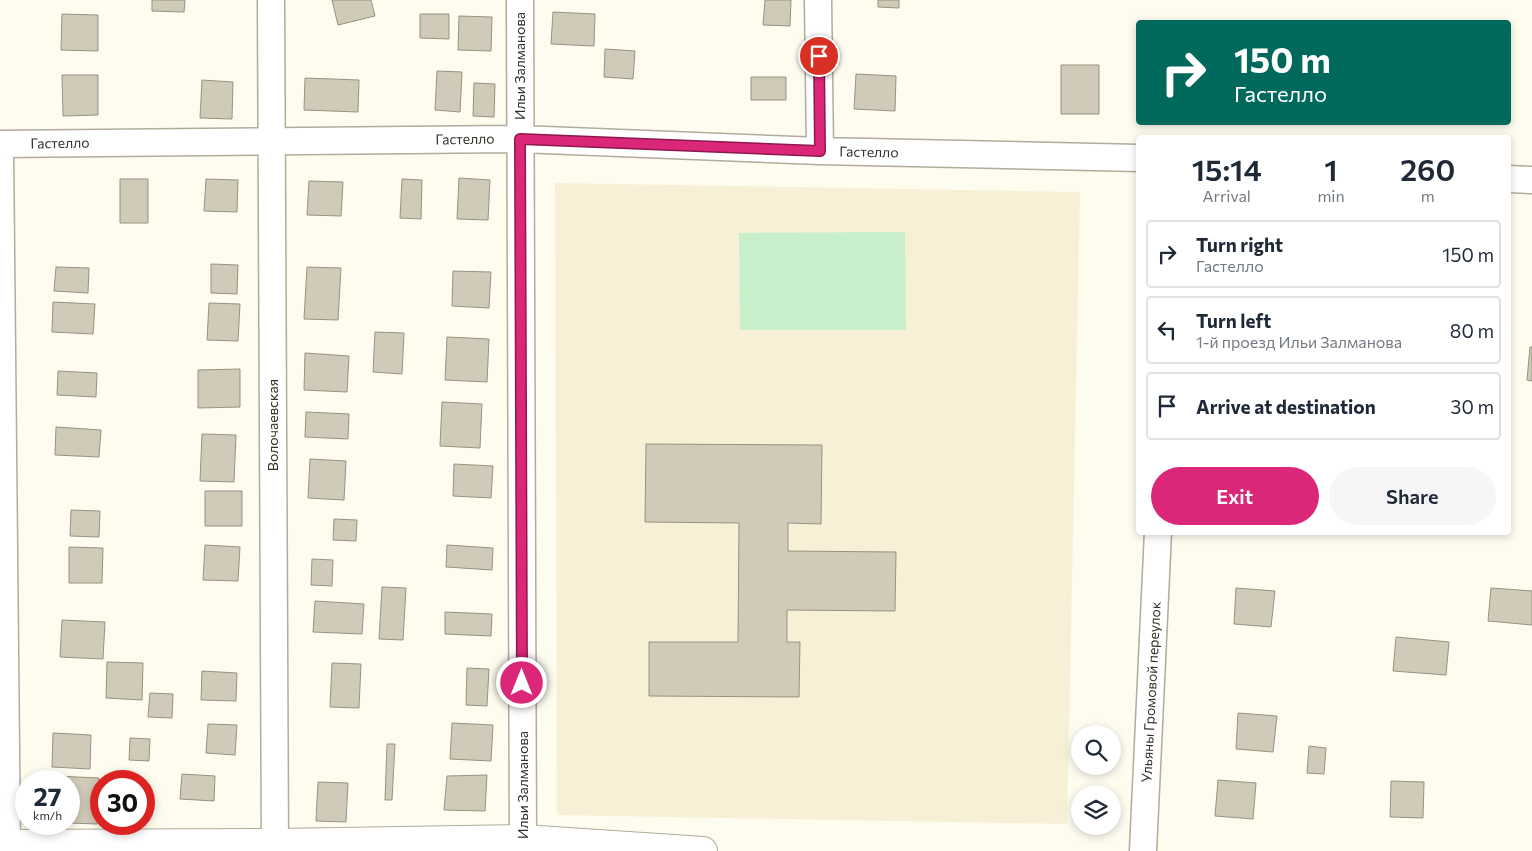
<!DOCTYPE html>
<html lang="en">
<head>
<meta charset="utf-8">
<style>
	body { margin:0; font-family:Commissioner,sans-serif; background:#f6f6f7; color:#1f2937; height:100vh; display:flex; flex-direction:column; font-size:19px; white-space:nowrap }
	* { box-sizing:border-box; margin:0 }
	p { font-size:16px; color:#747a83 }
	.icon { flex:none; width:28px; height:28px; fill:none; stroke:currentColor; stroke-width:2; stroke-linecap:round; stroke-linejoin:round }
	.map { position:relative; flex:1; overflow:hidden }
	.sheet { position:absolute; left:1136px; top:135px; width:375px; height:400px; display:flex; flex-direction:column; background:#fff; border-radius:5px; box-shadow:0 2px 8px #0003 }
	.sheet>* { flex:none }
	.hud { position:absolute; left:1136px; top:20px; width:375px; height:105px; border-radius:5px; box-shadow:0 2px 8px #0003; background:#00695c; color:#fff; overflow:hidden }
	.controls { position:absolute; left:1071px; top:725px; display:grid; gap:10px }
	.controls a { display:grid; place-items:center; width:50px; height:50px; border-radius:50%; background:#fff; box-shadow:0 2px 8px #0003; font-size:25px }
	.speed { position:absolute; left:15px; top:770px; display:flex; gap:10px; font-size:25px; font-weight:700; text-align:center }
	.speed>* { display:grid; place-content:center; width:65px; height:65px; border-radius:50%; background:#fff; box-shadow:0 2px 8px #0003; line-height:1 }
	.speed small { font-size:12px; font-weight:400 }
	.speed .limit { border:8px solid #d22; background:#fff; color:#111 }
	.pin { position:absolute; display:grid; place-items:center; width:42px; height:42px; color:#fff; margin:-21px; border:2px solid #fff; border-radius:50%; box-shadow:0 1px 5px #0007 }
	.me { position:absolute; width:55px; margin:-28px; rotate:0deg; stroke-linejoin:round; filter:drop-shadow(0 0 4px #0008) }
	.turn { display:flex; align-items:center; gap:18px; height:105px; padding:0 15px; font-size:22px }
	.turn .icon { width:65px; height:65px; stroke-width:2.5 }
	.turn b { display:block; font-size:35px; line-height:42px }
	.eta { display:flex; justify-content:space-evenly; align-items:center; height:85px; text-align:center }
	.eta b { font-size:30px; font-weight:600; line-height:35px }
	.cta { display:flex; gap:10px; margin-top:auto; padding:10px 15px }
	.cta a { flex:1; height:58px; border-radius:30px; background:#db2777; color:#fff; font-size:20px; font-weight:600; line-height:58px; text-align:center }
	.cta a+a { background:#f6f6f7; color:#1f2937 }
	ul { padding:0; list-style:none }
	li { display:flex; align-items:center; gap:15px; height:68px; margin:0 10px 8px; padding:0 5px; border:2px solid #e0e1e3; border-radius:5px }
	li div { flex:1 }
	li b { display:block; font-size:19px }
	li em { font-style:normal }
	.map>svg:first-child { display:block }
	.built { fill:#f8f0d6 }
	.pitch { fill:#c7efcb }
	.building { fill:#d0cab8; stroke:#989281 }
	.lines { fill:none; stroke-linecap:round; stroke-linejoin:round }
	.street-casing { stroke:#b1ac9b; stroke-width:29 }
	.secondary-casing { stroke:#b1ac9b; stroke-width:30 }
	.street { stroke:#fff; stroke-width:26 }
	.secondary { stroke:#fff; stroke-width:28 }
	.route-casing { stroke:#8e194d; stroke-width:12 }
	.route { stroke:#db2777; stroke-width:9 }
	.labels { text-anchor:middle; stroke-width:5; stroke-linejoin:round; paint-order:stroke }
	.street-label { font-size:14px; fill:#323029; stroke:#fff }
</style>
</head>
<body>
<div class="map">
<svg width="1532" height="851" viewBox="0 0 1532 851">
	<rect width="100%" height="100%" fill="#fefbef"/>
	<path class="built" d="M555 183 1080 192 1067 824 557 815Z"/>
	<path class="pitch" d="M905 232 906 330H740L739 233Z"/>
	<path class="building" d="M152 0H185L184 12 152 11Z
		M332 0H371L375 16 338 25Z
		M765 0H791L790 26 763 25Z
		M878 0H899V8L878 7Z
		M553 12 595 14 594 46 551 44Z
		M62 14 98 15V51L61 50Z
		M420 14H449V39L420 38Z
		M459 16 492 17 491 51 458 50Z
		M605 49 635 51 633 79 604 77Z
		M1061 65H1099V114H1061Z
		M437 71 462 72 460 112 435 110Z
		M856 74 896 76 895 111 854 109Z
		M62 75H98V115L63 116Z
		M751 77H786V100H751Z
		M305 78 359 80 358 112 304 110Z
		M202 80 233 82 232 119 200 118Z
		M474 83 495 84 494 117 473 116Z
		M459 178 490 180 488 220 457 219Z
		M120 179H148V223H120Z
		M206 179 238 180 237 212 204 211Z
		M402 179 422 180 421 219 400 218Z
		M309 181 343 182 341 216 307 215Z
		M211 264 238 265 237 294 211 293Z
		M56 267 89 268 88 293 54 291Z
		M307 267 341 268 338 320 304 319Z
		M453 271 491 272 489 308 452 306Z
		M53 302 95 304 93 334 52 332Z
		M209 303 240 304 238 341 207 340Z
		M375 332 404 333 402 374 373 372Z
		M447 337 489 339 487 382 445 380Z
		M1530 347H1532V381L1527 380Z
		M305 353 349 356 347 392 304 390Z
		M240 369V407L198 408V370Z
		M58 371 97 373 96 397 57 395Z
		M442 402 482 404 480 448 440 446Z
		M306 412 349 414 348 439 305 437Z
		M56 427 101 430 99 457 55 455Z
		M202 434 236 435 234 482 200 481Z
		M646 444 822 445 821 524 788 523V551L896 552 895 611 787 610V642H800L799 697 649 696V642H738L739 523 645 522Z
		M310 459 346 461 344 500 308 498Z
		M454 464 493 466 491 498 453 496Z
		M205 491H242V526H205Z
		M71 510 100 511 99 537 70 536Z
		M334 519 357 520 356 541 333 540Z
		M205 545 240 547 238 581 203 580Z
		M447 545 493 548 492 570 446 567Z
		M69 547 103 548 102 583H69Z
		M312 559 333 560 332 586 311 585Z
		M382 587 406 588 403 640 379 639Z
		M1236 588 1275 591 1271 627 1234 624Z
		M1491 588 1532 591V625L1488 621Z
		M315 601 364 604 362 634 313 632Z
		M445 612 492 614 491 636 445 634Z
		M62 620 105 622 103 659 60 657Z
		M1396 637 1449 642 1446 675 1393 671Z
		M107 662 143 663 142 700 106 698Z
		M332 663 361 664 359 708 330 707Z
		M467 668 489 669 487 706 466 705Z
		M202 671 237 673 236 701 201 700Z
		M150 693 173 694 172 718 148 717Z
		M1238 713 1277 716 1273 752 1236 749Z
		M452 723 493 725 491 761 450 759Z
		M208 724 237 725 235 755 206 753Z
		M53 733 91 735 90 769 52 767Z
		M130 738 150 739 149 761 129 760Z
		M387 744H395L392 800H385Z
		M1309 746 1326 748 1324 774 1307 773Z
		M182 774 215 776 214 801 180 799Z
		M487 775 485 811 444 810 447 776Z
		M55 776 99 778 97 824 69 823V781H55Z
		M1218 780 1256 783 1253 819 1215 816Z
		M1391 781 1424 782 1423 818 1390 817Z
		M318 782 348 783 346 822 316 821Z
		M144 788H150L148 822H144Z"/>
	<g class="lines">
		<defs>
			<path id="street" d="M271 0 275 851
				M520 0 523 851
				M818 0 820 151
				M0 144 520 139 820 151 1139 158
				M0 151 7 851
				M1509 179 1532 180
				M1143 851 1158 532"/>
			<path id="secondary" d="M0 844 275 843 523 839 703 851"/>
		</defs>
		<use href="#street" class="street-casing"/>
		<use href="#secondary" class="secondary-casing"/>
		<use href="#street" class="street"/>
		<use href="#secondary" class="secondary"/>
	</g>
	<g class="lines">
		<defs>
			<path id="route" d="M522 683 520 139 820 151 819 56"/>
		</defs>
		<use href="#route" class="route-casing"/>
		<use href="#route" class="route"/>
	</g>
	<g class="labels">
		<g class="street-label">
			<text transform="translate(520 66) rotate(-90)" y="5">Ильи Залманова</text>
			<text transform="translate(465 139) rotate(-1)" y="5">Гастелло</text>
			<text transform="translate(60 143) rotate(-1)" y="5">Гастелло</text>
			<text transform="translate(869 152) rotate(1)" y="5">Гастелло</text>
			<text transform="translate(273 425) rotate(-90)" y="5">Волочаевская</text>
			<text transform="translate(1151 692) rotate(-87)" y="5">Ульяны Громовой переулок</text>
			<text transform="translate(523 785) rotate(-90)" y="5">Ильи Залманова</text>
		</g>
	</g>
</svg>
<div class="controls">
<a><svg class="icon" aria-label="search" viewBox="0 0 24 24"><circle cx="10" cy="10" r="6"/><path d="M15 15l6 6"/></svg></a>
<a><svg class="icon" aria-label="layers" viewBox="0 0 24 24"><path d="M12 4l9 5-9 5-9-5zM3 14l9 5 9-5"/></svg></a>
</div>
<div class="speed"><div>27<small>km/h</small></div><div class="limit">30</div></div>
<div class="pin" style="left:819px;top:56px;background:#d93025"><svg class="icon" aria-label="arrive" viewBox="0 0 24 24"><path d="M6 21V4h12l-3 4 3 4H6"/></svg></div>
<svg class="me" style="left:522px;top:683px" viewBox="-20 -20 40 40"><circle r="17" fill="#db2777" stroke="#fff" stroke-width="3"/><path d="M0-11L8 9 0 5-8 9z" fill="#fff"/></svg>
<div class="hud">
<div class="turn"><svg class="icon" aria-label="right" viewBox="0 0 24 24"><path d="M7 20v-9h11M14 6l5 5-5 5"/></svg><div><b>150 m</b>Гастелло</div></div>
</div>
<section class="sheet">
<div class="eta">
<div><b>15:14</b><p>Arrival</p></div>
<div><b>1</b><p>min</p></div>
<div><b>260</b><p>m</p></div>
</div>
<ul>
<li><svg class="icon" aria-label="right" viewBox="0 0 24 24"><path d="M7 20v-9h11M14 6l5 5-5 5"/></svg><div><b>Turn right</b><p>Гастелло</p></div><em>150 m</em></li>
<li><svg class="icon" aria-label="left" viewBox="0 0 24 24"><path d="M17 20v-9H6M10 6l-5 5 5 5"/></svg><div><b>Turn left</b><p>1-й проезд Ильи Залманова</p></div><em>80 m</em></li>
<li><svg class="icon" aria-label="arrive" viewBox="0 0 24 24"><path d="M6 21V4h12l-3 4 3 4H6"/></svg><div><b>Arrive at destination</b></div><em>30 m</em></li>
</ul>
<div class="cta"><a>Exit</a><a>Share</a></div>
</section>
</div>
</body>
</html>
